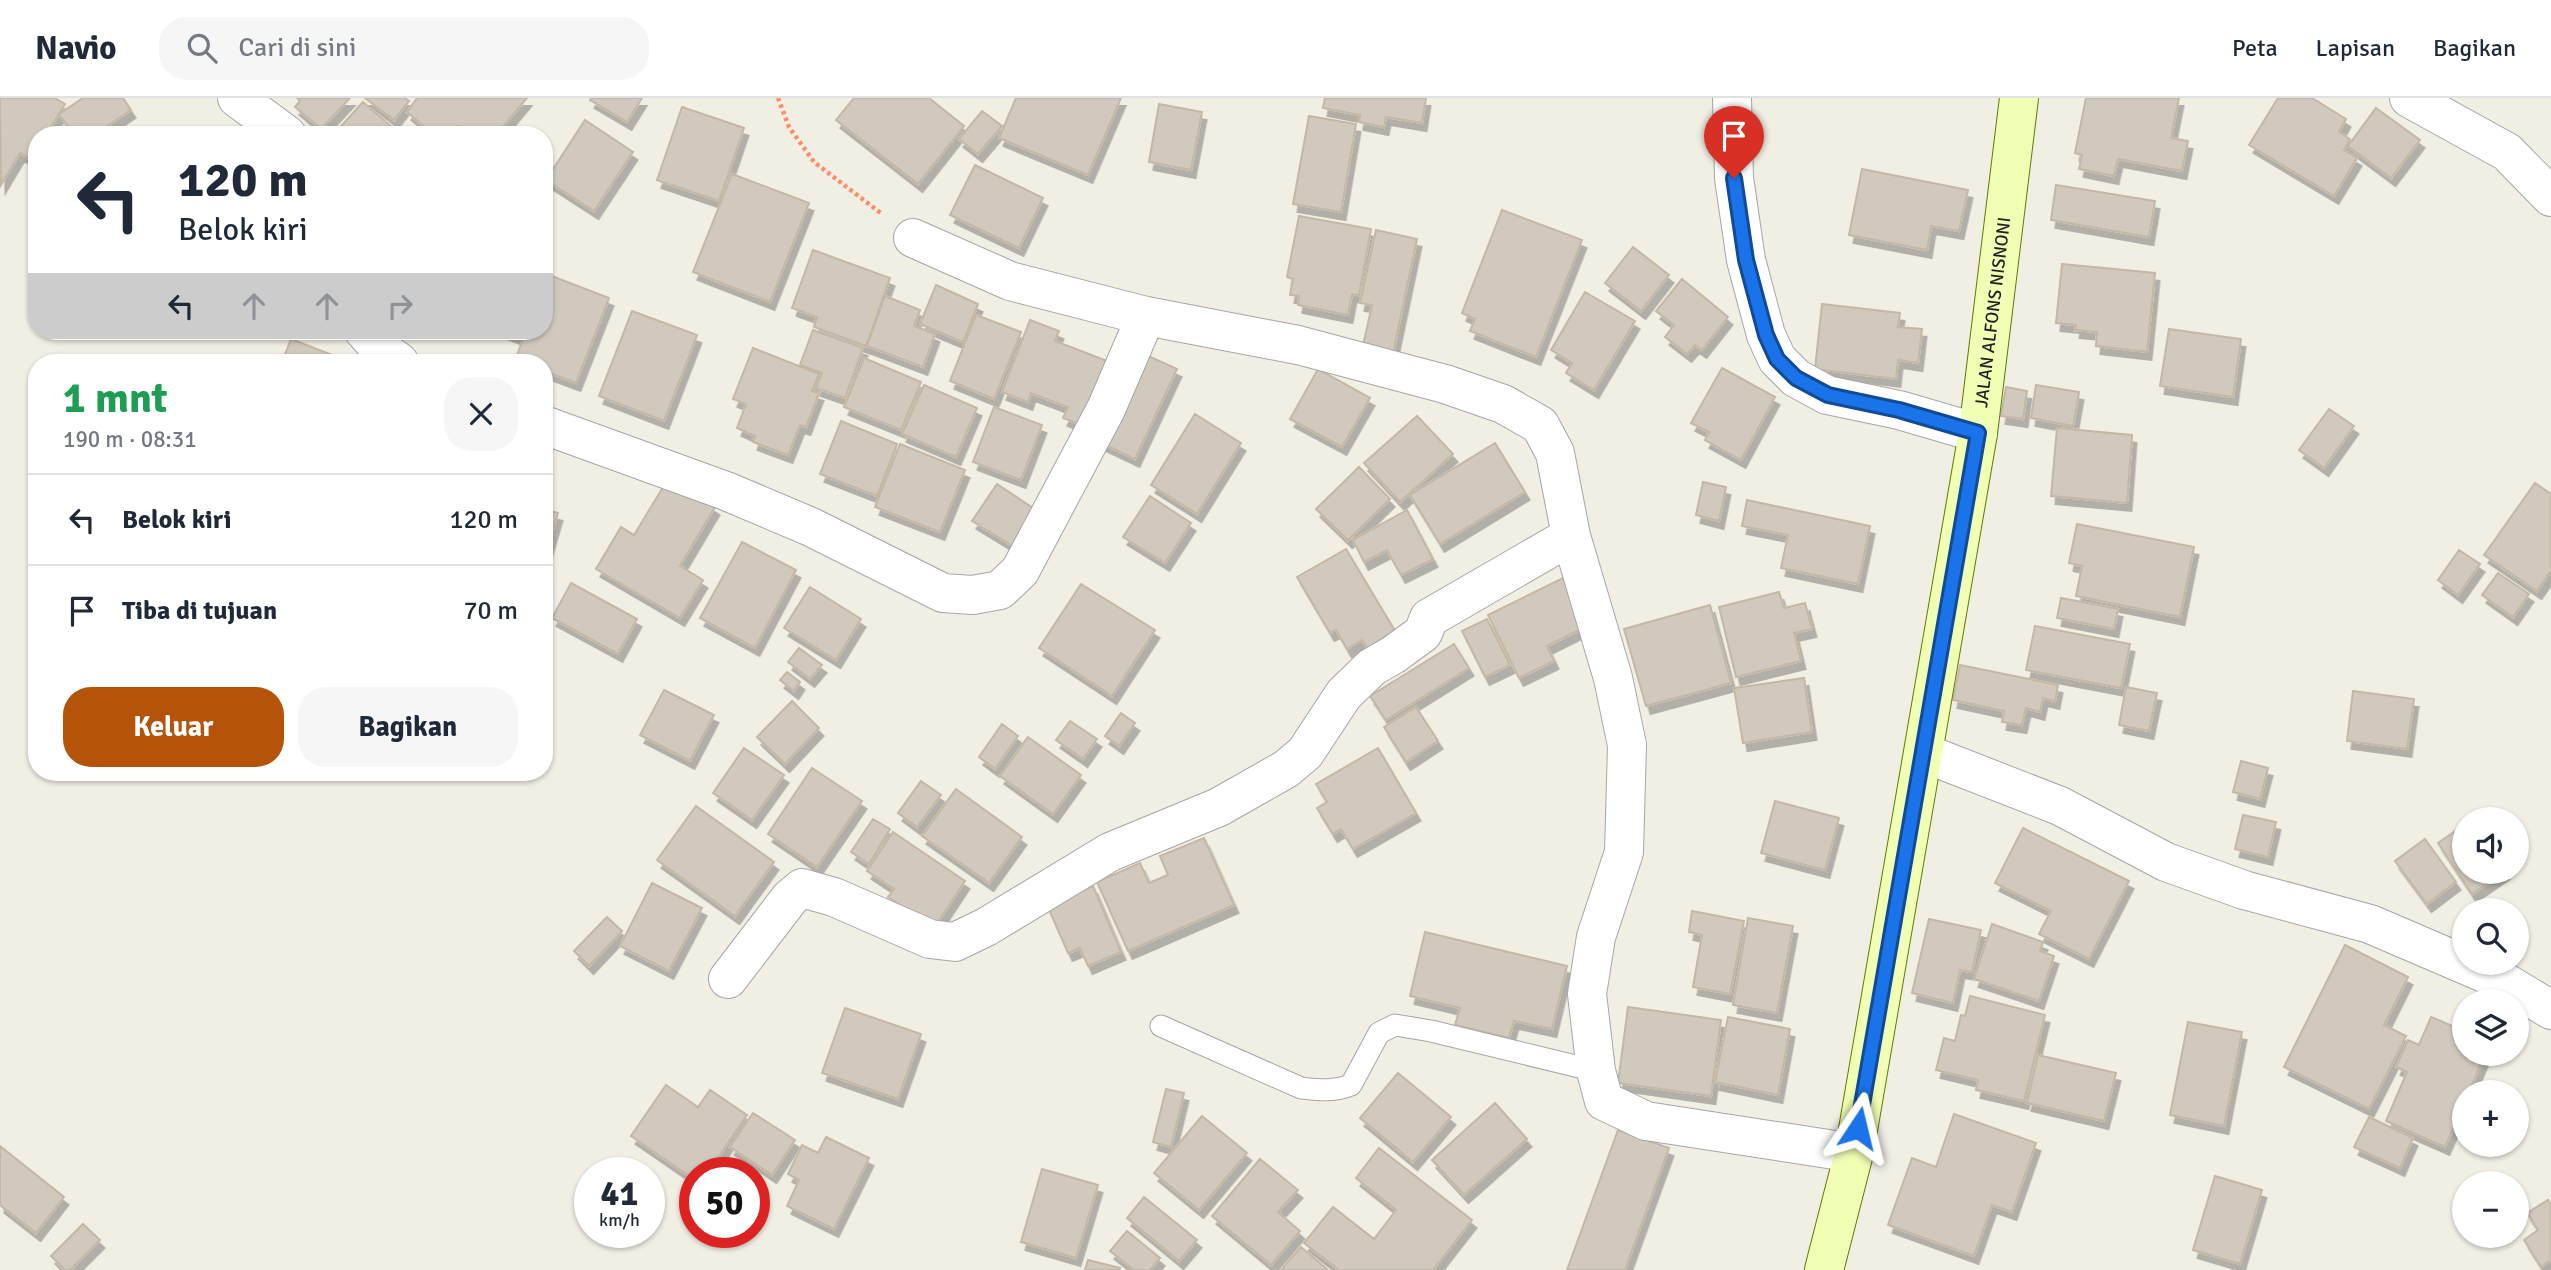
<!DOCTYPE html>
<html lang="id">
<head>
<meta charset="utf-8">
<style>
	body { margin:0; font-family:Signika,sans-serif; background:#f6f6f7; color:#1f2937; height:100vh; display:flex; flex-direction:column; font-size:26px; white-space:nowrap }
	* { box-sizing:border-box; margin:0 }
	p { font-size:23px; color:#747a83 }
	.icon { flex:none; width:38px; height:38px; fill:none; stroke:currentColor; stroke-width:2; stroke-linecap:round; stroke-linejoin:round }
	.map { position:relative; flex:1; overflow:hidden }
	.panel { position:absolute; left:28px; top:256px; width:525px; height:427px; display:flex; flex-direction:column; background:#fff; border-radius:28px; box-shadow:0 2px 5px #0004 }
	.panel>* { flex:none }
	.top-card { position:absolute; left:28px; top:28px; width:525px; height:214px; border-radius:28px; box-shadow:0 2px 5px #0004; background:#fff; color:#1f2937; overflow:hidden }
	.controls { position:absolute; left:2452px; top:709px; display:grid; gap:14px }
	.controls a { display:grid; place-items:center; width:77px; height:77px; border-radius:50%; background:#fff; box-shadow:0 2px 5px #0004; font-size:35px }
	.speed { position:absolute; left:574px; top:1059px; display:flex; gap:14px; font-size:35px; font-weight:700; text-align:center }
	.speed>* { display:grid; place-content:center; width:91px; height:91px; border-radius:50%; background:#fff; box-shadow:0 2px 5px #0004; line-height:1 }
	.speed small { font-size:18px; font-weight:400 }
	.speed .limit { border:10px solid #d22; background:#fff; color:#111 }
	.pin { position:absolute; display:grid; place-items:center; width:60px; height:60px; color:#fff; margin:-72px -30px; border-radius:50% 50% 50% 0; rotate:-45deg; box-shadow:0 0 7px #0007 }
	.pin .icon { rotate:45deg }
	.me { position:absolute; width:77px; margin:-38px; rotate:10deg; stroke-linejoin:round; filter:drop-shadow(0 0 5px #0008) }
	.turn { display:flex; align-items:center; gap:24px; height:147px; padding:0 35px; font-size:32px }
	.turn .icon { width:91px; height:91px; stroke-width:2.5 }
	.turn b { display:block; font-size:49px; line-height:60px }
	.lanes { display:flex; align-items:center; height:66px; padding:0 35px; background:#0003; justify-content:center; gap:35px; direction:ltr }
	.lanes .off { opacity:.35 }
	.round { display:grid; place-items:center; flex:none; width:74px; height:74px; border-radius:28px; background:#f6f6f7 }
	.summary { display:flex; align-items:center; justify-content:space-between; height:119px; padding:0 35px }
	h1 { font-size:42px; font-weight:800; line-height:52px; color:#1e9e55 }
	.action { display:flex; gap:14px; margin-top:auto; padding:14px 35px }
	.action a { flex:1; height:80px; border-radius:28px; background:#b45309; color:#fff; font-size:28px; font-weight:800; line-height:80px; text-align:center }
	.action a+a { background:#f6f6f7; color:#1f2937 }
	ul { padding:0; list-style:none }
	li { display:flex; align-items:center; gap:21px; height:91px; padding:0 35px; border-top:2px solid #e0e1e3 }
	li div { flex:1 }
	li b { display:block; font-size:26px }
	li em { font-style:normal }
	header { display:flex; align-items:center; gap:42px; box-sizing:border-box; height:98px; padding:0 35px; background:#fff; border-bottom:2px solid #e0e1e3 }
	header strong { font-size:33px }
	nav { display:flex; gap:38px; margin-inline-start:auto; font-size:24px }
	.search { width:490px; height:63px; background:#f6f6f7; display:flex; align-items:center; gap:18px; box-sizing:border-box; padding:0 24px; border-radius:28px; color:#747a83; font-size:26px }
	.map>svg:first-child { display:block }
	.building { fill:#d1c9bd; stroke:#c4b7a5; stroke-width:2; filter:url(#shadow) }
	.lines { fill:none; stroke-linecap:round; stroke-linejoin:round }
	.service-casing { stroke:#a6a6a6; stroke-width:23 }
	.minor-casing { stroke:#a6a6a6; stroke-width:40 }
	.tertiary-casing { stroke:#a6a6a6; stroke-width:40 }
	.secondary-casing { stroke:#5e7c00; stroke-width:40 }
	.path { stroke:#ff8b67; stroke-width:4.5; stroke-dasharray:3.5 3.5; stroke-linecap:butt }
	.service { stroke:#fff; stroke-width:21 }
	.minor { stroke:#fff; stroke-width:38 }
	.tertiary { stroke:#fff; stroke-width:38 }
	.secondary { stroke:#f1ffb4; stroke-width:38 }
	.route-casing { stroke:#114b97; stroke-width:18 }
	.route { stroke:#1a73e8; stroke-width:12 }
	.labels { text-anchor:middle; stroke-width:6; stroke-linejoin:round; paint-order:stroke }
	.street-label { font-size:18px; fill:#1f1f1f; stroke:#fff }
</style>
</head>
<body>
<header>
<strong>Navio</strong>
<div class="search"><svg class="icon" aria-label="search" viewBox="0 0 24 24"><circle cx="10" cy="10" r="6"/><path d="M15 15l6 6"/></svg>Cari di sini</div>
<nav><a>Peta</a><a>Lapisan</a><a>Bagikan</a></nav>
</header>
<div class="map">
<svg width="2551" height="1172" viewBox="0 0 2551 1172">
	<defs>
		<filter id="shadow"><feDropShadow dx="4.5" dy="8" stdDeviation="0" flood-color="#0004"/></filter>
	</defs>
	<rect width="100%" height="100%" fill="#f1eee4"/>
	<path class="building" d="M0 0H55L65 6 46 37H37V52L31 62 20 55 1 87Z
		M83 0H123L131 12 94 37H74L59 16Z
		M297 0H350L321 31 295 9 300 3Z
		M365 0H405L409 3 394 22Z
		M417 0H527L496 37H469L458 28 450 37H434L407 14Z
		M591 0H642L627 24 590 2Z
		M854 0H929L964 28 918 86 836 22Z
		M1016 0H1121L1088 77 999 40Z
		M1325 0H1426L1422 25 1386 19 1384 29 1359 24 1360 17 1323 10Z
		M2086 0H2179L2171 40 2188 43 2182 73 2118 61 2114 78 2079 71 2082 57 2075 55Z
		M2278 0H2312L2346 21 2339 34 2350 41 2344 52 2357 60 2334 98 2249 47Z
		M363 4 393 30 387 37H333Z
		M1159 6 1202 14 1191 72 1149 64Z
		M682 9 744 30 719 103 657 82Z
		M2376 10 2420 42 2391 80 2348 48Z
		M982 13 1002 28 978 56 959 41Z
		M1309 18 1356 26 1341 114 1293 106Z
		M585 22 633 54 594 113 546 82Z
		M975 67 1043 100 1019 150 950 117Z
		M1862 71 1968 92 1959 133 1931 128 1927 152 1849 137Z
		M732 76 809 105 770 204 693 174Z
		M2056 87 2155 103 2149 139 2051 122Z
		M1502 112 1582 142 1536 259 1470 233 1475 221 1462 215Z
		M1299 118 1371 131 1359 197 1352 196 1348 217 1298 207 1299 198 1290 197 1293 181 1287 179Z
		M1376 132 1417 141 1393 255 1363 248 1372 207 1360 205Z
		M1633 149 1669 177 1641 213 1605 185Z
		M813 152 890 180 866 248 814 229 817 219 792 210Z
		M2062 166 2155 175 2147 254 2096 248 2097 234 2075 232 2076 227 2056 225Z
		M544 175 609 200 576 285 544 273V264L515 262 523 241 503 233H544Z
		M1682 181 1728 219 1702 252 1695 247 1687 256 1665 239 1674 227 1656 213Z
		M936 187 978 206 963 244 920 226Z
		M1585 194 1635 223 1594 292 1566 275 1572 265 1551 252Z
		M885 198 920 212 914 228 935 236 923 269 867 248Z
		M1822 206 1900 215 1898 229 1922 231 1918 265 1898 262 1896 281 1815 271Z
		M632 213 697 237 664 323 599 298Z
		M976 217 1021 234 994 301 950 283Z
		M1030 222 1059 233 1055 243 1115 266 1090 330 1063 320 1068 309 1031 295 1028 304 1002 294Z
		M2169 231 2241 241 2233 299 2160 288Z
		M813 232 863 250 845 300 816 290 822 275 800 267Z
		M291 241 350 264H282Z
		M753 250 819 276 812 293 819 295 806 329 800 327 788 357 753 344 755 338 737 330 746 306 733 301Z
		M1135 252 1177 271 1135 361 1093 341Z
		M864 260 921 284 901 332 844 309Z
		M1722 270 1775 299 1741 362 1705 342 1709 334 1691 325Z
		M1318 271 1370 300 1342 349 1290 321Z
		M924 287 977 310 956 359 902 336Z
		M2036 287 2079 294 2073 328 2031 320Z
		M2006 289 2027 293 2023 321 2001 318Z
		M994 309 1042 327 1021 382 973 364Z
		M2329 311 2354 328 2324 370 2299 352Z
		M1195 316 1241 345 1197 416 1151 387Z
		M1417 318 1453 356 1400 404 1364 365Z
		M841 323 897 346 877 398 820 376Z
		M2057 330 2132 337 2127 405 2051 398Z
		M1495 345 1525 394 1440 446 1410 397Z
		M900 346 965 372 940 434 875 409Z
		M1359 369 1390 401 1348 442 1316 411Z
		M668 381 715 409 680 468 703 482 680 520 596 471 621 429 634 437Z
		M1703 384 1726 389 1719 423 1696 417Z
		M2535 385 2551 396V473L2537 493 2484 457Z
		M997 386 1039 414 1016 450 972 423Z
		M1150 398 1191 425 1165 465 1123 439Z
		M1747 402 1870 428 1858 486 1781 470 1788 437 1742 428Z
		M544 411 558 415 544 463Z
		M1407 412 1433 461 1401 477 1387 452 1364 464 1353 442Z
		M2077 426 2194 449 2180 519 2076 498 2082 468 2069 465Z
		M742 444 796 472 755 550 700 520Z
		M1346 451 1395 533 1367 550 1362 542 1347 551 1336 532 1330 535 1297 479Z
		M2459 452 2480 466 2458 497 2438 482Z
		M2498 475 2529 496 2513 519 2482 497Z
		M1563 480 1587 528 1547 548 1554 563 1519 580 1488 517Z
		M571 485 637 521 618 556 552 520Z
		M1081 486 1155 532 1112 598 1039 550Z
		M810 489 861 521 836 562 784 530Z
		M1779 494 1784 510 1805 505 1812 531 1794 535 1801 563 1736 579 1719 509Z
		M2061 500 2118 511 2114 531 2057 520Z
		M1710 507 1731 585 1646 608 1624 531Z
		M1487 521 1510 567 1485 579 1462 533Z
		M2035 528 2130 546 2121 590 2026 572Z
		M1454 546 1469 570 1386 622 1370 598Z
		M799 550 822 567 810 581 788 564Z
		M1960 567 2058 587 2055 603 2043 600 2040 614 2026 610 2022 627 2002 624 2004 613 1953 602Z
		M787 574 800 584 794 593 780 582Z
		M1804 580 1812 634 1743 645 1734 590Z
		M2126 589 2157 595 2149 633 2119 627Z
		M664 592 714 617 690 663 640 637Z
		M2353 593 2414 601 2407 651 2347 643Z
		M792 603 819 630 785 666 757 639Z
		M1416 609 1438 643 1406 664 1384 629Z
		M1121 615 1135 625 1119 648 1105 638Z
		M1070 623 1097 641 1083 661 1056 642Z
		M1002 626 1018 638 995 671 979 659Z
		M1028 639 1081 677 1053 716 1000 678Z
		M744 650 784 677 752 722 713 695Z
		M1378 650 1416 715 1353 751 1341 731 1333 736 1317 710 1327 704 1316 686Z
		M2241 663 2268 670 2260 701 2233 694Z
		M812 670 862 703 817 769 768 736Z
		M921 683 941 697 917 729 898 715Z
		M956 691 1022 739 989 785 922 738Z
		M1775 703 1839 720 1825 772 1761 755Z
		M696 708 774 764 735 818 657 762Z
		M2243 717 2276 724 2268 759 2235 751Z
		M873 721 890 731 869 766 851 754Z
		M2464 727V774H2504L2472 796 2438 745Z
		M2023 730 2129 783 2089 861 2039 836 2051 813 1995 785Z
		M893 734 965 783 934 830 888 799 894 791 867 773Z
		M1204 740 1234 807 1128 853 1097 784 1140 765 1149 785 1168 777 1160 758Z
		M2425 741 2456 784 2427 806 2395 763Z
		M652 785 702 810 669 873 620 848Z
		M1093 788 1121 854 1088 868 1080 850 1068 855 1047 807Z
		M1692 813 1744 823 1730 896 1693 889 1702 837 1689 834Z
		M607 819 622 833 589 868 574 853Z
		M1748 820 1793 828 1777 915 1733 907Z
		M1929 821 1981 832 1972 874 1960 872 1953 905 1912 895Z
		M1992 826 2043 844 2040 853 2054 858 2039 903 1974 881Z
		M1425 834 1567 868 1552 931 1514 923 1509 940 1455 927 1460 910 1410 898Z
		M2345 847 2408 879 2384 927 2406 938 2369 1011 2284 969Z
		M1970 898 2045 917 2024 1003 1976 992 1978 982 1936 972 1944 940 1955 943 1961 917 1965 918Z
		M1628 909 1721 922 1711 998 1618 985Z
		M845 910 921 936 898 1001 822 975Z
		M1728 919 1790 931 1778 997 1715 984Z
		M2431 919 2464 933V956H2485L2469 994H2464V1005L2445 1049 2386 1023 2407 974 2396 969 2408 942 2419 947Z
		M2188 924 2242 934 2224 1028 2170 1017Z
		M2038 957 2116 975 2104 1023 2027 1005Z
		M1398 975 1451 1019 1413 1064 1360 1020Z
		M666 987 698 1009 710 992 747 1017 708 1074H695V1082L631 1038Z
		M1166 991 1184 995 1171 1049 1153 1044Z
		M1495 1005 1527 1041 1464 1097 1432 1062Z
		M753 1015 795 1042 772 1077 730 1049Z
		M1954 1016 2036 1045 2012 1114 1992 1107 1974 1158 1888 1127 1912 1060 1936 1069Z
		M1202 1018 1247 1055 1199 1112 1154 1075Z
		M2369 1019 2413 1040 2400 1070 2354 1049Z
		M1618 1032 1669 1050 1625 1172H1567Z
		M826 1039 869 1060 834 1131 787 1108 799 1082 788 1076 802 1047 818 1055Z
		M0 1048 64 1099 36 1135 0 1107Z
		M1379 1050 1472 1122 1433 1172H1339L1304 1145 1333 1109 1374 1141 1396 1112 1356 1080Z
		M1260 1061 1298 1092 1278 1114 1300 1133 1271 1167 1212 1118Z
		M1042 1071 1098 1087 1076 1160 1021 1144Z
		M2215 1078 2262 1092 2240 1166 2193 1152Z
		M1144 1099 1197 1142 1179 1163 1127 1120Z
		M2548 1102 2551 1107V1162L2541 1169 2524 1142 2538 1132 2527 1115Z
		M83 1126 100 1142 70 1172H65L51 1158Z
		M1127 1133 1160 1160 1150 1172H1134L1110 1153Z
		M1301 1149 1328 1172H1281Z
		M1088 1162 1120 1170 1119 1172H1085Z"/>
	<g class="lines">
		<defs>
			<path id="service" d="M1161 928 1301 990C1320 992 1333 994 1351 987L1379 935 1395 927 1431 933 1596 973"/>
			<path id="minor" d="M237 0 287 37
				M1732 0 1734 80 1746 162 1766 237 1777 261 1796 280 1827 297 1899 312 1978 335
				M2409 0 2507 54 2551 99
				M913 140 1010 183 1146 218 1298 247 1445 286 1503 306 1540 327 1555 355 1571 438 1613 580 1627 647 1624 754 1596 839 1587 896 1596 973 1604 1003 1646 1023 1854 1055
				M364 233 380 251 399 264
				M544 327 726 393 811 429 943 495 973 497 1000 492 1020 473 1106 311 1146 218
				M728 881 790 800 802 790 834 799 930 841 955 844 986 829 1110 754 1219 709 1286 671 1305 655 1344 596 1372 569 1393 557 1423 535 1429 520 1571 438"/>
			<path id="tertiary" d="M1924 655 2060 708 2166 764 2244 792 2370 826 2503 883 2551 912"/>
			<g id="secondary">
				<path id="s1" d="M1824 1172 1854 1055 1978 335 2019 0"/>
			</g>
		</defs>
		<use href="#service" class="service-casing"/>
		<use href="#minor" class="minor-casing"/>
		<use href="#tertiary" class="tertiary-casing"/>
		<use href="#secondary" class="secondary-casing"/>
		<path class="path" d="M778 0 789 29 814 64 882 116"/>
		<use href="#service" class="service"/>
		<use href="#minor" class="minor"/>
		<use href="#tertiary" class="tertiary"/>
		<use href="#secondary" class="secondary"/>
	</g>
	<g class="lines">
		<defs>
			<path id="route" d="M1734 80 1746 162 1766 237 1777 261 1796 280 1828 297 1899 312 1978 335 1858 1030"/>
		</defs>
		<use href="#route" class="route-casing"/>
		<use href="#route" class="route"/>
	</g>
	<g class="labels">
		<g class="street-label">
			<text dy="6" stroke="none"><textPath href="#s1" startOffset="973">JALAN ALFONS NISNONI</textPath></text>
		</g>
	</g>
</svg>
<div class="controls">
<a><svg class="icon" aria-label="sound" viewBox="0 0 24 24"><path d="M4 9h4l5-4v14l-5-4H4zM17 9q2 3 0 6"/></svg></a>
<a><svg class="icon" aria-label="search" viewBox="0 0 24 24"><circle cx="10" cy="10" r="6"/><path d="M15 15l6 6"/></svg></a>
<a><svg class="icon" aria-label="layers" viewBox="0 0 24 24"><path d="M12 4l9 5-9 5-9-5zM3 14l9 5 9-5"/></svg></a>
<a>+</a>
<a>−</a>
</div>
<div class="speed"><div>41<small>km/h</small></div><div class="limit">50</div></div>
<div class="pin" style="left:1734px;top:80px;background:#d93025"><svg class="icon" aria-label="arrive" viewBox="0 0 24 24"><path d="M6 21V4h12l-3 4 3 4H6"/></svg></div>
<svg class="me" style="left:1858px;top:1030px" viewBox="-20 -20 40 40"><path d="M0-17L14 15 0 8-14 15z" fill="#1a73e8" stroke="#fff" stroke-width="4"/></svg>
<div class="top-card">
<div class="turn"><svg class="icon" aria-label="left" viewBox="0 0 24 24"><path d="M17 20v-9H6M10 6l-5 5 5 5"/></svg><div><b>120 m</b>Belok kiri</div></div>
<div class="lanes"><svg class="icon" aria-label="left" viewBox="0 0 24 24"><path d="M17 20v-9H6M10 6l-5 5 5 5"/></svg><svg class="icon off" aria-label="ahead" viewBox="0 0 24 24"><path d="M12 20V5M6 11l6-6 6 6"/></svg><svg class="icon off" aria-label="ahead" viewBox="0 0 24 24"><path d="M12 20V5M6 11l6-6 6 6"/></svg><svg class="icon off" aria-label="right" viewBox="0 0 24 24"><path d="M7 20v-9h11M14 6l5 5-5 5"/></svg></div>
</div>
<section class="panel">
<div class="summary"><div><h1>1 mnt</h1><p>190 m · 08:31</p></div><a class="round"><svg class="icon" aria-label="close" viewBox="0 0 24 24"><path d="M6 6l12 12M18 6L6 18"/></svg></a></div>
<ul>
<li><svg class="icon" aria-label="left" viewBox="0 0 24 24"><path d="M17 20v-9H6M10 6l-5 5 5 5"/></svg><div><b>Belok kiri</b></div><em>120 m</em></li>
<li><svg class="icon" aria-label="arrive" viewBox="0 0 24 24"><path d="M6 21V4h12l-3 4 3 4H6"/></svg><div><b>Tiba di tujuan</b></div><em>70 m</em></li>
</ul>
<div class="action"><a>Keluar</a><a>Bagikan</a></div>
</section>
</div>
</body>
</html>
